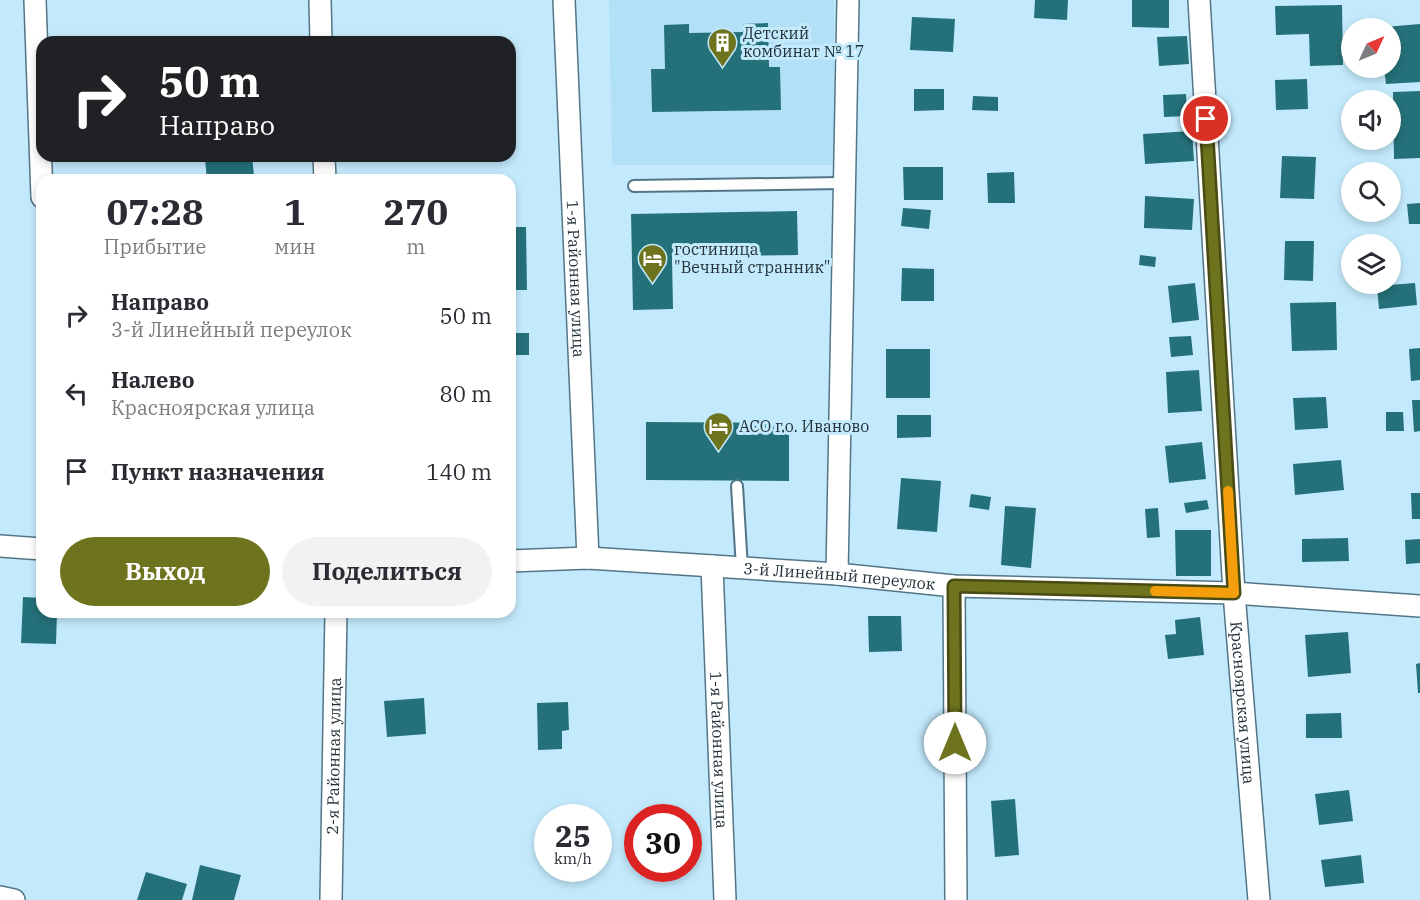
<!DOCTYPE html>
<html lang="ru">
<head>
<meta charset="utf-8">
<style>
	body { margin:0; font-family:"IBM Plex Serif",serif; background:#f2f2f3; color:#2b2b33; height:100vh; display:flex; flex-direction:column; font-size:22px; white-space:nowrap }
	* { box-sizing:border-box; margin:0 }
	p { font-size:20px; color:#7c7c81 }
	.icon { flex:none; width:33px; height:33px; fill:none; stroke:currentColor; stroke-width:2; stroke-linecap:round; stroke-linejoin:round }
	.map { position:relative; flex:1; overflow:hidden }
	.side { position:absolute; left:36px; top:174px; width:480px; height:444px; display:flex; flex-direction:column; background:#fff; border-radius:18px; box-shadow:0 3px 9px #0003 }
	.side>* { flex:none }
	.guide { position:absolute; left:36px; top:36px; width:480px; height:126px; border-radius:18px; box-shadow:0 3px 9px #0003; background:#202124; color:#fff; overflow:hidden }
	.needle { width:39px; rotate:46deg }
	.fabs { position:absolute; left:1341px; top:18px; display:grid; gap:12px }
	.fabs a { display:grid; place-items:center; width:60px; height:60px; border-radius:50%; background:#fff; box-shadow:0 3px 9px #0003; font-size:30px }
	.speed { position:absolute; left:534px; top:804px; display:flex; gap:12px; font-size:30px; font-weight:700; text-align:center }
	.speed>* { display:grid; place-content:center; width:78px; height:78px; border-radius:50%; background:#fff; box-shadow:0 3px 9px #0003; line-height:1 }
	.speed small { font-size:15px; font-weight:400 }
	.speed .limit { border:9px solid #d22; background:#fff; color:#111 }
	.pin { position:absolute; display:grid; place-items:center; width:51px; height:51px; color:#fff; margin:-26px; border:3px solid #fff; border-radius:50%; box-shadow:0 2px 6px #0007 }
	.me { position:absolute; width:66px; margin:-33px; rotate:0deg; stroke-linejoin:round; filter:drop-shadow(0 0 4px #0008) }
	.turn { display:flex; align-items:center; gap:21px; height:126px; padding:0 24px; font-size:27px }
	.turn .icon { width:78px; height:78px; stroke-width:2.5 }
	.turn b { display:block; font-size:42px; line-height:51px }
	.eta { display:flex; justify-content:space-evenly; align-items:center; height:102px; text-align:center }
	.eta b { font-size:36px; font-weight:700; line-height:42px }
	.action { display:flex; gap:12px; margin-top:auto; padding:12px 24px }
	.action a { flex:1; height:69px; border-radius:36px; background:#6e741d; color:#fff; font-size:24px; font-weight:700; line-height:69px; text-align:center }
	.action a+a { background:#f2f2f3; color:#2b2b33 }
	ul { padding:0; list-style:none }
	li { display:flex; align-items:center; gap:18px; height:78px; padding:0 24px }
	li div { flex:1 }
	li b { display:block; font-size:22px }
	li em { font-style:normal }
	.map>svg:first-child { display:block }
	.built { fill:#b2e0f7 }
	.building { fill:#257179 }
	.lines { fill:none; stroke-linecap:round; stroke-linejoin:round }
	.lane-casing { stroke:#537686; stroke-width:14 }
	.street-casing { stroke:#537686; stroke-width:24 }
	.lane { stroke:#fff; stroke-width:10 }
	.street { stroke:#fff; stroke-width:21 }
	.route-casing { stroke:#484b13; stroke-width:15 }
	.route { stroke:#6e741d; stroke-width:10 }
	.slow { stroke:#f59e0b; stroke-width:10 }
	.labels { text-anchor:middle; stroke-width:6; stroke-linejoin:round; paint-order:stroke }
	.poi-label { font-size:16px; fill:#233239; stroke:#c3eafc; text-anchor:start }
	.street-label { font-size:16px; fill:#233239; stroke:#c3eafc }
</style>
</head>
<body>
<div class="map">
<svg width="1420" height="900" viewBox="0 0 1420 900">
	<rect width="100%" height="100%" fill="#c3eafc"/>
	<path class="built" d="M609 0H834V165H612Z"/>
	<path class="building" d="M1035 0H1068L1067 20 1034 18Z
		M1132 0H1169V28L1132 27Z
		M1342 5 1343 65 1310 66 1309 34 1276 35 1275 6Z
		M912 17 955 19 953 52 910 50Z
		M768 23 769 67H780L781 110 652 112 651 69H665L664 25 689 24V33L743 32V24Z
		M1420 24V82L1386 84 1384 68H1390V28L1385 27Z
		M1187 36 1189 64 1159 66 1157 37Z
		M1307 79 1308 109 1276 110 1275 80Z
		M914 89H944V110L914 111Z
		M1420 91V158L1394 159 1393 92Z
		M1186 94 1187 116 1164 117 1163 95Z
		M973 96 998 97V111L972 110Z
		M1192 131 1194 161 1145 164 1143 134Z
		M216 156H252L254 176 207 180 205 159Z
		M1282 156 1316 157 1314 199 1280 198Z
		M903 167H943V200H904Z
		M1014 172 1015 203H988L987 173Z
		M1145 196 1194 199 1192 230 1144 228Z
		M1420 203V224H1409L1407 204Z
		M903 208 931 210 929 229 901 226Z
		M797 211 798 255 672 257 673 309 633 310 631 214Z
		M510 227H526L527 290H510Z
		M1285 241H1314L1313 281 1284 280Z
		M1140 255 1156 257 1155 267 1139 265Z
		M902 268 934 269V301H901Z
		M1195 283 1199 320 1172 323 1168 286Z
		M1415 283 1417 305 1379 309 1377 286Z
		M1336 302 1337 350 1292 351 1290 303Z
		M510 333H529V355H510Z
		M1191 336 1193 355 1171 357 1169 337Z
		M1420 348V380L1411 381 1409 349Z
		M886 349H930V398H886Z
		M1199 370 1202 411 1168 413 1166 372Z
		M1326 397 1328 428 1295 430 1293 398Z
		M1412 400H1420V431L1414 432Z
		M1386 412H1403L1404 431H1386Z
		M897 415H931V437L897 438Z
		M646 422 789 423V481L646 480Z
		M1202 442 1206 479 1169 483 1165 446Z
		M1341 460 1344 490 1295 495 1293 464Z
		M901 478 941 481 937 532 897 529Z
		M1411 493H1420V519H1412Z
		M971 494 991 497 989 510 969 507Z
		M1207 500 1209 509 1186 513 1184 503Z
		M1005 506 1036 508 1031 568 1001 565Z
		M1158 508 1160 537 1147 538 1145 509Z
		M1175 530H1211V576H1176Z
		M1348 538 1349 561 1302 562V539Z
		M1420 539V563L1406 564 1405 540Z
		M23 597 42 598V612H57L56 644 21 643Z
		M868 616H901L902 651 869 652Z
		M1200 617 1204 655 1168 659 1165 635 1176 634 1175 620Z
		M1348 632 1351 673 1308 677 1305 635Z
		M1420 663V693H1418L1416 664Z
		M424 698 426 734 387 737 384 701Z
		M568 702 569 730 562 731V749L538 750 537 703Z
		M1341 713 1342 738H1306V714Z
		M1349 790 1353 821 1319 825 1315 794Z
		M1015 799 1019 855 995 857 991 801Z
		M1361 855 1364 883 1325 887 1321 860Z
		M200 865 241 875 234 900H192Z
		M146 872 187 884 182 900H137Z"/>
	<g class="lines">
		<defs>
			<path id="lane" d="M634 186 842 183
				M737 486 742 568"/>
			<g id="street">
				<path d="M35 0 42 197"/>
				<path d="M320 0 321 42"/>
				<path id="s1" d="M564 0 588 558"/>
				<path id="s2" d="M1199 0 1234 593 1259 900"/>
				<path d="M324 156 325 180"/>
				<path d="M0 546 42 549"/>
				<path id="s3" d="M510 561 588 558 837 574 954 586 1234 593 1420 606"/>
				<path id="s4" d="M712 566 725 900"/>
				<path d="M837 574 848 0"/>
				<path d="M954 586 956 900"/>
				<path d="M0 897 14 900"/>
				<path id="s5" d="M331 900 336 612"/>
			</g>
		</defs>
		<use href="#lane" class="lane-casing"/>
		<use href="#street" class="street-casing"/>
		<use href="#lane" class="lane"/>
		<use href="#street" class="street"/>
	</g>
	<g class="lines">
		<defs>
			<path id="route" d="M955 743 954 586 1234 593 1206 119"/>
		</defs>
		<use href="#route" class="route-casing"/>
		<use href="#route" class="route"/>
		<path class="slow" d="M1155 591 1234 593 1228 491"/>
	</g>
	<defs>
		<symbol id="building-pin" viewBox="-11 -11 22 30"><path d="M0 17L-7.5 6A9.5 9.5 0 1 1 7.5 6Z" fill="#6e741d" stroke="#c3eafc"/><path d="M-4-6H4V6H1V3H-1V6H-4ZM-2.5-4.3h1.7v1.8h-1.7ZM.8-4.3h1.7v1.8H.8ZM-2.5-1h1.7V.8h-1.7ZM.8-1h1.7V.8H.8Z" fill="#fff"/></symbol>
		<symbol id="hotel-pin" viewBox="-11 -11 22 30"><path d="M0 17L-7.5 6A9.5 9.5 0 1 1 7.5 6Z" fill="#6e741d" stroke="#c3eafc"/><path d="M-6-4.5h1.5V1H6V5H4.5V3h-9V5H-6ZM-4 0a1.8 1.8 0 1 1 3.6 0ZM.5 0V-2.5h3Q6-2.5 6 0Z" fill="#fff"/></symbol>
	</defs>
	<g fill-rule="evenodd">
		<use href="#building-pin" x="706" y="26" width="33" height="45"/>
		<use href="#hotel-pin" x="636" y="242" width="33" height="45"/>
		<use href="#hotel-pin" x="702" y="410" width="33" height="45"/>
	</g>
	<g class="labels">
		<g class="poi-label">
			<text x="743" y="39">Детский<tspan x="743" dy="18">комбинат № 17</tspan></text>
			<text x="674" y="255">гостиница<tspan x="674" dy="18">"Вечный странник"</tspan></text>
			<text x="739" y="432">АСО г.о. Иваново</text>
		</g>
		<g class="street-label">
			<text dy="6" stroke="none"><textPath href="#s1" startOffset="279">1-я Районная улица</textPath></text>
			<text dy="6" stroke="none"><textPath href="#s3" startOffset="330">3-й Линейный переулок</textPath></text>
			<text dy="6" stroke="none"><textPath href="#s2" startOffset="704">Красноярская улица</textPath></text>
			<text dy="6" stroke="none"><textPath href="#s4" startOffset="184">1-я Районная улица</textPath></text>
			<text dy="6" stroke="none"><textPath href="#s5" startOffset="144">2-я Районная улица</textPath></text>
		</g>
	</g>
</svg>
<div class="fabs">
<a><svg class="needle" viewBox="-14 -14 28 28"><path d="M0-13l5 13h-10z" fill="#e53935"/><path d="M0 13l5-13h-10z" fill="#7c7c81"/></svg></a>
<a><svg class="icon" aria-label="sound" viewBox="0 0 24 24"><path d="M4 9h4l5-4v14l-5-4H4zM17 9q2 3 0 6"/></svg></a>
<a><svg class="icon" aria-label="search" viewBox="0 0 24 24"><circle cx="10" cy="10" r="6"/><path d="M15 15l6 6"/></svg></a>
<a><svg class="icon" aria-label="layers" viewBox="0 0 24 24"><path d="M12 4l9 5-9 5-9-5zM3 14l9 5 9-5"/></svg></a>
</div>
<div class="speed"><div>25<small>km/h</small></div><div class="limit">30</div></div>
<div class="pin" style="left:1206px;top:119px;background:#d93025"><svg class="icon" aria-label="arrive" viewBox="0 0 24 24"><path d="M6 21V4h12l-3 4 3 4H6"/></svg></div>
<svg class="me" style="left:955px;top:743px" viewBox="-20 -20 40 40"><circle r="19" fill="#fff"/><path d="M0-13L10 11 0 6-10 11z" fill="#6e741d"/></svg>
<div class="guide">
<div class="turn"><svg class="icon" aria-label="right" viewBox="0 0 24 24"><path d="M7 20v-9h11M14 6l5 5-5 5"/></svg><div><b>50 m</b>Направо</div></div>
</div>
<section class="side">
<div class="eta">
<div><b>07:28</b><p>Прибытие</p></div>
<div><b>1</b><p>мин</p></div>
<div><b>270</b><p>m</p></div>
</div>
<ul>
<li><svg class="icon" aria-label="right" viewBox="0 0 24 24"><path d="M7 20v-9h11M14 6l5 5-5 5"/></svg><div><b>Направо</b><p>3-й Линейный переулок</p></div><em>50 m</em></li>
<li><svg class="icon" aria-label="left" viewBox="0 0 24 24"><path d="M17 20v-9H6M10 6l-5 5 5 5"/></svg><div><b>Налево</b><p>Красноярская улица</p></div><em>80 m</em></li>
<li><svg class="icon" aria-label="arrive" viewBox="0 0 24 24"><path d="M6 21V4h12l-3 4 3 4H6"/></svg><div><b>Пункт назначения</b></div><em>140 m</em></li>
</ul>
<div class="action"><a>Выход</a><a>Поделиться</a></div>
</section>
</div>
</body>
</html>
